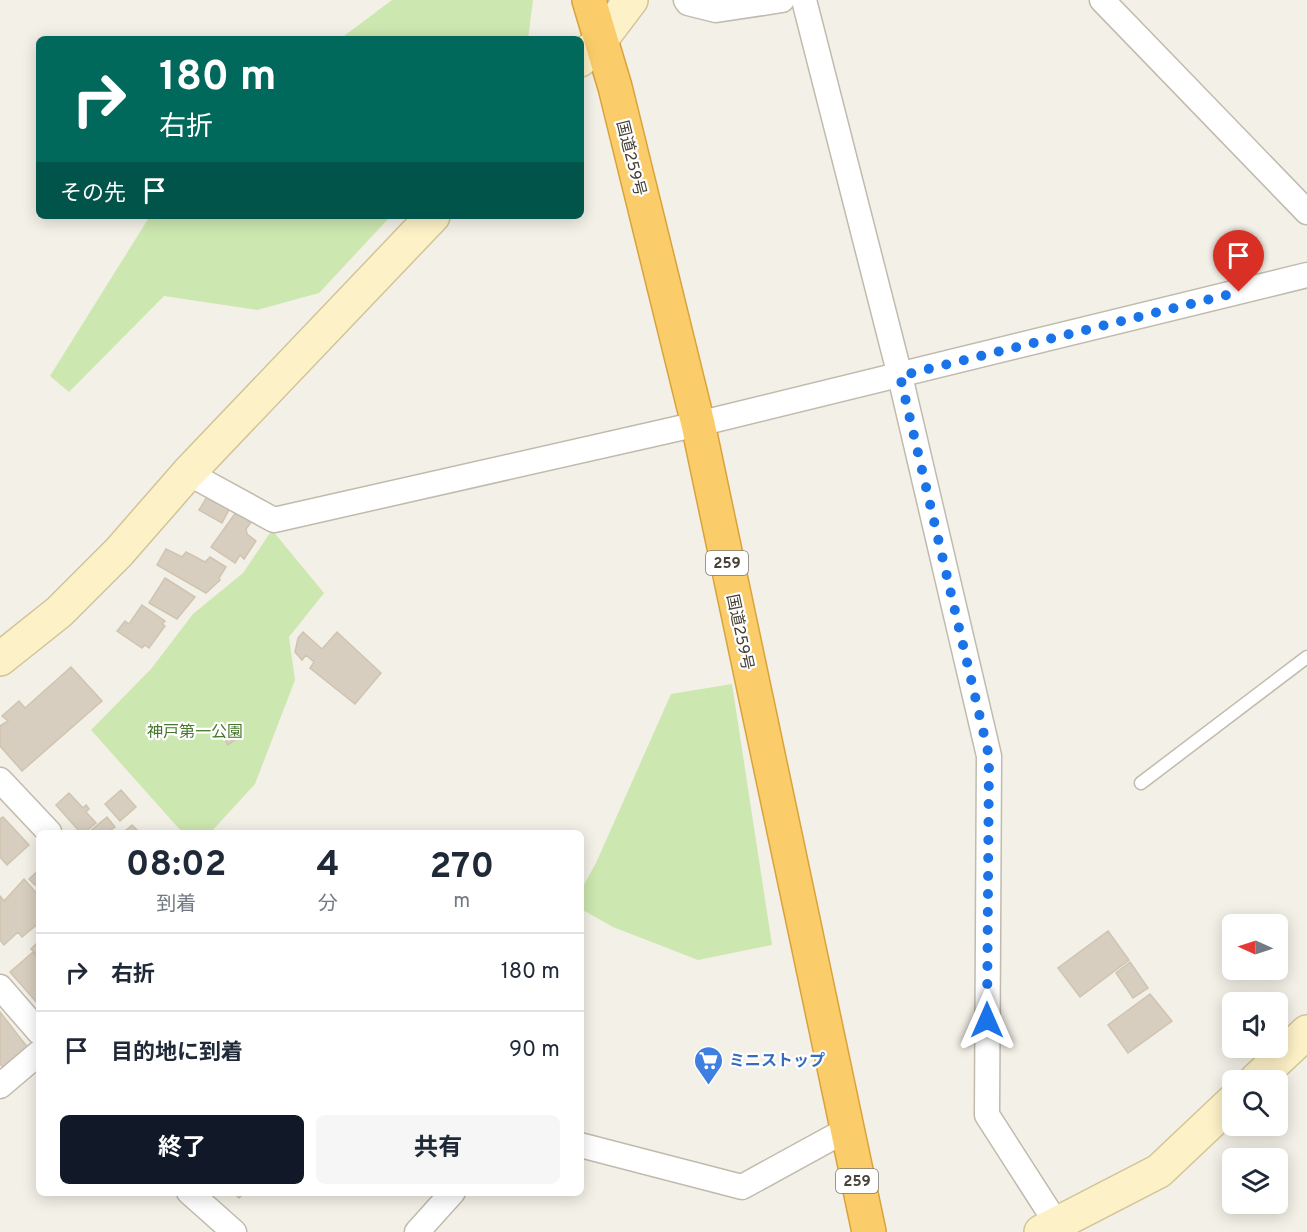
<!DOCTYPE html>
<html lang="ja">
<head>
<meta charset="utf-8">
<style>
	body { margin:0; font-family:Overpass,"Noto Sans JP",sans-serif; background:#f6f6f7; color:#1f2937; height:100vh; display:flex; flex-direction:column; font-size:22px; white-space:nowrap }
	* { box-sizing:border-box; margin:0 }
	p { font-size:20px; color:#747a83 }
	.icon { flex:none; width:33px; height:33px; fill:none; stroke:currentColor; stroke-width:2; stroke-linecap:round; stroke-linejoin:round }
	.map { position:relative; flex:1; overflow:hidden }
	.panel { position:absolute; left:36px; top:830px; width:548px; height:366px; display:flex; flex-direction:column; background:#fff; border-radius:9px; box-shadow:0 3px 15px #0003 }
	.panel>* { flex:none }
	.top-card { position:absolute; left:36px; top:36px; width:548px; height:183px; border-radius:9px; box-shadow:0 3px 15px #0003; background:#00695c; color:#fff; overflow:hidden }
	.needle { width:39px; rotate:273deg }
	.buttons { position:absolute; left:1222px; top:914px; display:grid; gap:12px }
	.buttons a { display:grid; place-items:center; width:66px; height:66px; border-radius:9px; background:#fff; box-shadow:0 3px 15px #0003; font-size:30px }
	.pin { position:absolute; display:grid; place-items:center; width:51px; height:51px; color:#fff; margin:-62px -26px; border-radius:50% 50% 50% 0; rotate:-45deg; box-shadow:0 0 6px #0007 }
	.pin .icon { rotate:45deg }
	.me { position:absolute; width:66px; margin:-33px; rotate:0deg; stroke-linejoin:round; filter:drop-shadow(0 0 4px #0008) }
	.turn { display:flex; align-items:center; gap:21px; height:126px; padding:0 24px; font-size:27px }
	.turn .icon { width:78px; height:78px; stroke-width:2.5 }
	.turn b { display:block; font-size:42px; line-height:51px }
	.then { display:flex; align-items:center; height:57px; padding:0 24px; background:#0003; gap:12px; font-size:22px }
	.eta { display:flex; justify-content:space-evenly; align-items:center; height:102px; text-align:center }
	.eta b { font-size:36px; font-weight:700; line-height:42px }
	.cta { display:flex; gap:12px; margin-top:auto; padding:12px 24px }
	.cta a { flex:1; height:69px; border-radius:9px; background:#111827; color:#fff; font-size:24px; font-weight:700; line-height:69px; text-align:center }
	.cta a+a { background:#f6f6f7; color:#1f2937 }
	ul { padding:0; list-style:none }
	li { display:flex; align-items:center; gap:18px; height:78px; padding:0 24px; border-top:2px solid #e0e1e3 }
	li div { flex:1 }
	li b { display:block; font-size:22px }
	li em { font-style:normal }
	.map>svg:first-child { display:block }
	.green { fill:#cde7b0 }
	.building { fill:#d8cebf; stroke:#cfc4b0; stroke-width:1.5 }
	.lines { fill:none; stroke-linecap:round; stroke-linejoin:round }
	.lane-casing { stroke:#c1baad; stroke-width:15 }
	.street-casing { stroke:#c1baad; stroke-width:27 }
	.secondary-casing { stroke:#d2c498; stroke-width:36 }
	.highway-casing { stroke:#daa23a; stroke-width:36 }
	.lane { stroke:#fff; stroke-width:12 }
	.street { stroke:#fff; stroke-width:24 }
	.secondary { stroke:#fdf1c7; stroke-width:33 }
	.highway { stroke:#fbcd6a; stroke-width:33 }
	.route { stroke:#1a73e8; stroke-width:10; stroke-dasharray:0 18 }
	.labels { text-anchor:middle; stroke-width:4.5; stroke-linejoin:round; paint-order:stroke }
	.shield { fill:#fff; stroke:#7e7972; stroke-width:1.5 }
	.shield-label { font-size:15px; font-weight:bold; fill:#464036 }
	.street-label { font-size:16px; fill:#464036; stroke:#fff }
	.park-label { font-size:16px; fill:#46772a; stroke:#fff }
	.shop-label { font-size:16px; font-weight:bold; fill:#366cbe; stroke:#fff; text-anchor:start }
</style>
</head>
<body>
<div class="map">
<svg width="1307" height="1232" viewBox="0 0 1307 1232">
	<rect width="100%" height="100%" fill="#f3f0e7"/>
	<path class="green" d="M392 0H533L528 39H340Z
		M150 216H391L319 293 257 310 164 296 69 392 50 376Z
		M272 530 324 593 289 637 295 680 255 784 211 832H182L91 730 151 669 193 614 243 573Z
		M732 684 772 945 698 960 613 927 581 909V890L596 863 671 694Z"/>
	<path class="building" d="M210 492 232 504 222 523 199 510Z
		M239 508 254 518 246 529 247 534 256 541 244 559 240 555 235 563 211 547Z
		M166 549 182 557 186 552 205 562 210 557 226 567 219 578 220 580 206 593 157 565Z
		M165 578 195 597 177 619 149 603Z
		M142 605 165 621 162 624 165 626 149 648 145 645 142 648 117 631 125 621 129 624Z
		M303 632 322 649 337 632 381 673 355 704 310 668 314 662 306 655 302 660 295 652 298 638Z
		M71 667 102 701 22 771 0 746V726L8 721 2 716 19 701 25 708Z
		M233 726 240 736 228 745 222 735Z
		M121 790 136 807 120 821 105 804Z
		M69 793 83 808 86 805 89 809 86 812 96 823 85 832H80L56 805Z
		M3 817 29 845 7 865 0 857V819Z
		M107 817 115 827 108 832H89Z
		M132 825 139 832H124Z
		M39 870V881L35 885 29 879Z
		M24 879 39 896V923L22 937 18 932 4 945 0 940V896L4 901Z
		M1108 931 1129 960 1080 997 1058 968Z
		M39 941V957L31 949Z
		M33 952 39 960V1005L10 972Z
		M1130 962 1148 988 1133 998 1116 973Z
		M1150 994 1172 1021 1128 1053 1108 1025Z
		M0 1012 28 1048 4 1068 0 1064Z
		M233 1192H245L239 1198Z"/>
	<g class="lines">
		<defs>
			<path id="lane" d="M1141 783 1307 657"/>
			<path id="street" d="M686 0 688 3 716 10 782 0
				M804 0 900 376 989 756 987 1115 1057 1224
				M1102 0 1307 212
				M188 473 274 520 698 424 1307 275
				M0 780 49 832
				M0 987 39 1032
				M0 1086 39 1053
				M580 1145 742 1187 846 1130
				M189 1192 234 1232
				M417 1232 453 1192"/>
			<path id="secondary" d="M580 60 600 41 631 0
				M0 659 59 612 119 552 188 473 433 216
				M1256 1080 1307 1032
				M1041 1232 1159 1171 1233 1101"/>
			<path id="highway" d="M589 0 615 87 698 424 869 1232"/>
		</defs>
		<use href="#lane" class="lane-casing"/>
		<use href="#street" class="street-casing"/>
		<use href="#secondary" class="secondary-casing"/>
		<use href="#highway" class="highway-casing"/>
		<use href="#lane" class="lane"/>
		<use href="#street" class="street"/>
		<use href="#secondary" class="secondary"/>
		<use href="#highway" class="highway"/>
	</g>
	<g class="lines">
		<path class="route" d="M987 1020 989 756 900 376 1239 292"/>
	</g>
	<defs>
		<symbol id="supermarket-pin" viewBox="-11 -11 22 30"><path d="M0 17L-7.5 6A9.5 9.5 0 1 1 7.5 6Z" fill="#3f7fe0" stroke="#fff"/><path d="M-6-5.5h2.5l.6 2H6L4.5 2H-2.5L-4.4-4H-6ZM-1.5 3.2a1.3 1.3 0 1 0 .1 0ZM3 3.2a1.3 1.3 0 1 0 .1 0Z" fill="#fff"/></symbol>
	</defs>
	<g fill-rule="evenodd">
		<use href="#supermarket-pin" x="692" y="1044" width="33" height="45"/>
	</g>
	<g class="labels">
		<g class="shield">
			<rect x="706" y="551" width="42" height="24" rx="4.5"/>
			<rect x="836" y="1169" width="42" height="24" rx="4.5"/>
		</g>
		<g class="shield-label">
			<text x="727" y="568">259</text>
			<text x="857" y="1186">259</text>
		</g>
		<g class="street-label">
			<text transform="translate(632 158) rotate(76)" y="6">国道259号</text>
			<text transform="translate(741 632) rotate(78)" y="6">国道259号</text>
		</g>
		<g class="park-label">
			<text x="195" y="737">神戸第一公園</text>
		</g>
		<g class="shop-label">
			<text x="729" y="1066">ミニストップ</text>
		</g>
	</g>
</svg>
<div class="buttons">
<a><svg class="needle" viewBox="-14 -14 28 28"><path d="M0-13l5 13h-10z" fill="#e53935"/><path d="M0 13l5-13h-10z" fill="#747a83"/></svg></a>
<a><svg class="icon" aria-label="sound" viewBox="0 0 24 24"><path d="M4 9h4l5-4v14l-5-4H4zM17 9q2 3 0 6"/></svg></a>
<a><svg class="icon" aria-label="search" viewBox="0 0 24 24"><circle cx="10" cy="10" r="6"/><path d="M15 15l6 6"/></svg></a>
<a><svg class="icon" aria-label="layers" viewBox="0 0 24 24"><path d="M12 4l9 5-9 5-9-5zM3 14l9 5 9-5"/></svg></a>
</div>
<div class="pin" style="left:1239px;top:292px;background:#d93025"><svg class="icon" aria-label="arrive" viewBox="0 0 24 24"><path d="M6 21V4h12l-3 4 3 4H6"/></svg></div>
<svg class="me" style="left:987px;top:1020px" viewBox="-20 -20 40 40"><path d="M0-17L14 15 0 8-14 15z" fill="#1a73e8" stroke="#fff" stroke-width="4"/></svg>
<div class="top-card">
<div class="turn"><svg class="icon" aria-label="right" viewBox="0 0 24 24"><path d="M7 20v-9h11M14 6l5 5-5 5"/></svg><div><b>180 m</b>右折</div></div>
<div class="then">その先<svg class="icon" aria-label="arrive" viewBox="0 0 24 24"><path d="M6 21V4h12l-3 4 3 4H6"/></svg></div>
</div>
<section class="panel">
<div class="eta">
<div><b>08:02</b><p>到着</p></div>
<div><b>4</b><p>分</p></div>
<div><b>270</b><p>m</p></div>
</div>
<ul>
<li><svg class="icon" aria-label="right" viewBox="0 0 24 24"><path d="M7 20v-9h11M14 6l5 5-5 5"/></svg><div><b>右折</b></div><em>180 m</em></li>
<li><svg class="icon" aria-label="arrive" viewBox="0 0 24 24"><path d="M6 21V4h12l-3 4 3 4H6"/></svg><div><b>目的地に到着</b></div><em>90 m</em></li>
</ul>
<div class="cta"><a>終了</a><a>共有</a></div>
</section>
</div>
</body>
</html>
